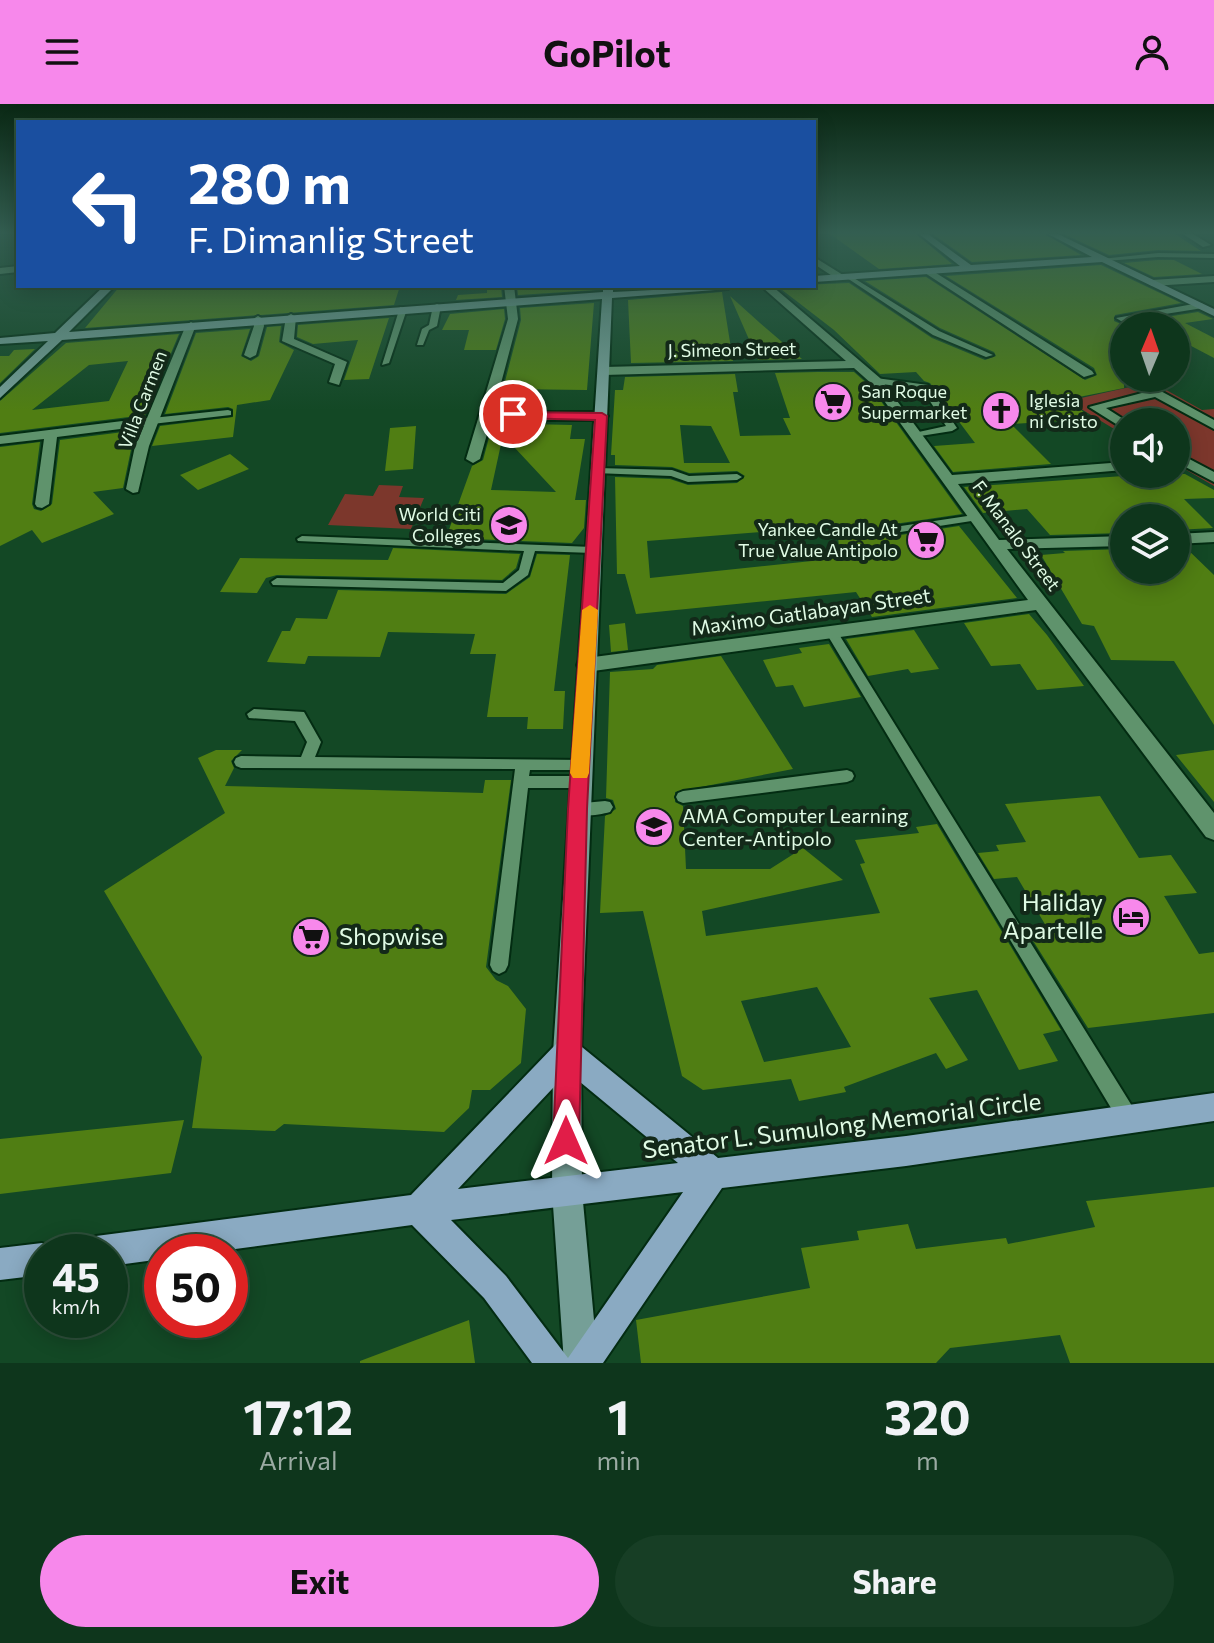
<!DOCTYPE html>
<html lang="en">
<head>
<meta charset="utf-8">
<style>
	body { margin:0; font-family:Commissioner,sans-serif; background:#173e25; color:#f1f3f6; height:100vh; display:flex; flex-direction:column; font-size:30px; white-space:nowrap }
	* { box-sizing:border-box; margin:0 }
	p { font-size:26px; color:#9baba3 }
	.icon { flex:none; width:44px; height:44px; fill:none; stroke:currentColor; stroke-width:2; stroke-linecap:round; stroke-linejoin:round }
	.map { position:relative; height:1259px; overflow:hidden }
	.details { display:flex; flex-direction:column; background:#0e361c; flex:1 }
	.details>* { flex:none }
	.top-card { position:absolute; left:16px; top:16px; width:800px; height:168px; border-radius:0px; box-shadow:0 4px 20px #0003,0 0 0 2px #2e503b; background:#1a4fa0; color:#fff; overflow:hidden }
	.needle { width:52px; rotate:2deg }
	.tools { position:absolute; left:1110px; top:208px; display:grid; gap:16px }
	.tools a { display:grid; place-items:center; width:80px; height:80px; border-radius:50%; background:#0e361c; box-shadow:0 4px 20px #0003,0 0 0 2px #2e503b; font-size:40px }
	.speed { position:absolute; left:24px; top:1130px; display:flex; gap:16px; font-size:40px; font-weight:700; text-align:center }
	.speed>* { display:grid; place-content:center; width:104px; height:104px; border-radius:50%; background:#0e361c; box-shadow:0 4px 20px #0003,0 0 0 2px #2e503b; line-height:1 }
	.speed small { font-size:20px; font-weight:400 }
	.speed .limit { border:12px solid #d22; background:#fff; color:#111 }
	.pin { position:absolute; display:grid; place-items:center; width:68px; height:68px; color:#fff; margin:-34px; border:4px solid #fff; border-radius:50%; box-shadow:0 2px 8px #0007 }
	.me { position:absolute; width:88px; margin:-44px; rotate:0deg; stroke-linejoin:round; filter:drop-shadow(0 0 6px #0008) }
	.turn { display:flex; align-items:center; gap:28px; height:168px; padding:0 40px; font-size:36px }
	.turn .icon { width:104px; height:104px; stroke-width:2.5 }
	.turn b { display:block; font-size:56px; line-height:68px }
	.eta { display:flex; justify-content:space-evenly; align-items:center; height:136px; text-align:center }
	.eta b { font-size:48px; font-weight:700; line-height:56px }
	.cta { display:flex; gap:16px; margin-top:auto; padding:16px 40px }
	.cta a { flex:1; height:92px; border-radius:48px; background:#f788eb; color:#111; font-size:32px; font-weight:700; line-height:92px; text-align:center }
	.cta a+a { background:#173e25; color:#f1f3f6 }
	header { display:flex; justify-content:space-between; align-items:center; height:104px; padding:0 40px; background:#f788eb; color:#111; font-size:36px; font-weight:700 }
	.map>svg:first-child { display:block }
	.green { fill:#7c372c }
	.building { fill:#507e13; fill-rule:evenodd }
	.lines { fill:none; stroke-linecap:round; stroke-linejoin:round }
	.lane-casing { stroke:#032c12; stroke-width:4 }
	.street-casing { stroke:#032c12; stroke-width:4 }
	.secondary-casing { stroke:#032c12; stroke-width:4 }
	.primary-casing { stroke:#032c12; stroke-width:4 }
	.lane { fill:#5f936c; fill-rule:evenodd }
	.street { fill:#5f936c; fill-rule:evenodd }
	.secondary { fill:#759f97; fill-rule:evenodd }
	.primary { fill:#8aaac2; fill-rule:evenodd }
	.route { fill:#e11d48; stroke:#92132f; stroke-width:2 }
	.slow { fill:#f59e0b }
	.labels { text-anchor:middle; stroke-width:8; stroke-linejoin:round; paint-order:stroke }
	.far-street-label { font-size:18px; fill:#e0fbe5; stroke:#132919 }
	.far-poi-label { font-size:18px; fill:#e0fbe5; stroke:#132919; text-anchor:start }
	.street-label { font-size:20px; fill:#e0fbe5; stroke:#132919 }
	.poi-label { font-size:20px; fill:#e0fbe5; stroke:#132919; text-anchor:start }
	.near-poi-label { font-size:24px; fill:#e0fbe5; stroke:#132919; text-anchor:end }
	.near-street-label { font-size:24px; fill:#e0fbe5; stroke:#132919 }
</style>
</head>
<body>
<header><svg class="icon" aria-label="menu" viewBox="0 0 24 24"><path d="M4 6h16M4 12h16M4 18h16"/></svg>GoPilot<svg class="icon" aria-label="person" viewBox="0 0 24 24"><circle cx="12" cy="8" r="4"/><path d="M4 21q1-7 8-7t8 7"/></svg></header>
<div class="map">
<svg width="1214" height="1259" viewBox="0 0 1214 1259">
	<rect width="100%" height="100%" fill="#134825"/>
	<path class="green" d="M1152 278 1202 306 1214 305V382L1176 360V318H1124V331L1068 297Z
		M379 381 403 382 399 393 424 394 411 425 328 421 345 390 373 392Z"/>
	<path class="building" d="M830 130H916L952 160 879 165Z
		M933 130H1045L1081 151 972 158Z
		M1064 130H1175L1201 147 1158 146 1109 151Z
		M1158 156H1174L1202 170 1154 173 1124 159Z
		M1101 161 1181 199 1115 211 1114 217 1121 220 1198 208 1213 215 1185 219 1214 234V254L1176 234V222H1124V284L1069 295 1091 315 1011 320 1051 360 953 368 934 342 975 339 930 279 924 277 916 268 880 270 834 226 777 182 849 179 932 234 985 256 996 252 994 248 940 224 865 177 926 173 1085 276 1097 271 1094 264 946 172Z
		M120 182H226L225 185 400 182 394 201 85 224Z
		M487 182H501L502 193 456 196 458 191 487 189Z
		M517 182H596V186L518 191Z
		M722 188 733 257 631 259 628 196Z
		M730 192 760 219 802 255 758 256Z
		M594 199 587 286 503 285 521 216 520 204Z
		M504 205 505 215 496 246H464L469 226H442L450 210Z
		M389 214 369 275 344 276 358 236 313 240 297 233 298 221Z
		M281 222 279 238 294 246 270 296 237 301 233 333 152 342 160 322 233 313V305L228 303 165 310 196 229 250 225 241 252 251 257 259 252 267 223Z
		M179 230 145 311 0 329V297L66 239ZM128 257 109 297 32 306 89 261Z
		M35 245 0 279V252H9L14 246Z
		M817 268H854L870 282 962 410 881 422 873 427 874 431 881 434 959 422 1017 494 872 513 856 488 636 510 625 470H617L615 373 670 375 688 381 737 379 745 372 737 367 689 369 672 363 615 361V351H611L615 286H623L625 273 735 270 738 288H733L740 332 791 331 783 314H790L775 269ZM680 321 711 322 730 359H684ZM837 422 840 454 650 474 647 437Z
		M493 319 572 321 570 335H585L575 396H586L584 424 572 439 446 434 472 362 483 356ZM503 331 556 388 491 386Z
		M416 322 413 365 385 367 390 324Z
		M139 326 132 341 123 384 93 388 114 410 42 439 32 426 0 442V343L40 338 32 400 34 405 41 407 52 400 60 336Z
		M230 350 249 365 198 386 180 371Z
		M1152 370H1185L1214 386V394L1184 395 1213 424 1176 426V414H1124V429L1050 431 1027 405 983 409 964 383Z
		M1176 443H1185L1214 471V621L1174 557 1111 556 1094 522 1082 520 1041 451 1065 449 1063 447 1124 445V466H1176Z
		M393 444 520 450 516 464 502 476 277 471 266 474 257 489 220 488 240 454 388 456Z
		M537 450 570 451 554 587H565L563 625H527L528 613H487L496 550H470L475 530 388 528 380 553 308 552 305 560 267 558 282 527H290L296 514 327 515 338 486 506 490 530 473Z
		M1029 510 1047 531 1084 582 1037 586 1020 560 991 562 964 519Z
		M625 519 628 546 611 548 609 521Z
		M914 526 939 565 911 569 908 565 868 572 846 535Z
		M829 540 861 593 804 603 793 581 776 583 763 556 802 549 799 544Z
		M721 552 793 665 675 688V698L683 702 686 765H770L803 744 843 776 702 807 706 832 880 809 860 760 865 759 855 736 919 729 916 723 937 720 1061 926 1043 930 1058 957 1019 966 977 886 929 894 968 956 946 965 936 949 844 983 846 988 799 997 791 975 703 986 682 972 643 807 600 809 605 712 616 705 613 696 606 694 610 568 653 565 657 561ZM817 883 851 943 764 958 741 897Z
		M216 646H242L231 657 234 664 225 682 483 689 485 676H511L486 863 496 876 508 882 526 905 521 959 490 986H472L469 1004 444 1028 284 1020 275 1027 192 1024 202 953 104 787 225 709 198 654Z
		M1214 646V698L1176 651Z
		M1100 692 1139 754 1171 751 1197 789 1164 792 1199 850 1214 848V909L1088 924 1025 824 1046 822 1017 773 994 775 978 749 999 747 996 741 1026 738 1005 700Z
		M184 1016 171 1069 0 1090V1035Z
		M1214 1083V1259H1070L1060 1231 950 1244 936 1259H641L636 1216 810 1184 801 1144 859 1136 857 1127 908 1120 916 1145 1006 1134 1008 1140 1095 1123 1086 1097Z
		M469 1216 475 1259H360V1257Z"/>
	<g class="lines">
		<defs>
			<path id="lane" d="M1158 149 1214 150V154L1158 153 1104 157 1101 155Z
				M849 171 939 227 993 251 986 253 933 231 847 174Z
				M437 200 441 202 437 222 429 226 423 241H417L422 225 429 221 433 202Z
				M400 203 407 205 389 259 382 261Z
				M876 274 928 281 957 324 952 327 914 333V329L946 322 922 285 873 279V275Z
				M228 306 231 307V311L152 320 147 317 152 314Z
				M598 364 672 366 689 372 737 370 742 373 737 376 688 378 671 372 595 369 593 367Z
				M974 411 979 414 978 416 881 431 876 428 881 425Z
				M302 432 593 443 599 446 593 449 535 447 528 471 506 487 273 481 271 478 277 474 503 479 519 466 524 447 298 437 297 435Z
				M831 523 835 524 1137 1010 1140 1017 1137 1024 1130 1027 1123 1024 825 527Z
				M254 605 304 608 321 638 315 653 585 656 587 660 585 664 580 666H530L529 672H580L585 674 587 678 585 682 580 684H528L508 861 505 867 499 870 493 867 490 861 515 665 241 664 236 662 234 658 236 654 241 652 301 653 307 638 295 617 249 614 247 610Z
				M847 666 852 668 854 672 852 676 847 678 683 699 678 697 676 693 678 689 683 687Z
				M605 697 610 698 613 703 610 708C600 711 583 713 573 710L570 705 573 700Z"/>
			<path id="street" d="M1183 130H1193L1211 141 1203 143Z
				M814 153 843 171V175H837L814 160Z
				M18 162V168L0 170V164Z
				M928 164 1092 267 1094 270 1084 273 925 169Z
				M1214 172V178L1152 182 1147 179 1152 176Z
				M504 182H514L518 215 495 302 528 308H602L608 312 602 316H528L493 309 480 355 473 359 466 355 508 215Z
				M761 182H772L880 274 952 371 1124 358V366L958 380 999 436 1124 432V442L1007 445 1214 709V736L1206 733 1036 506 586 568 579 566 577 561 579 556 586 554 1028 496 872 280 854 264 604 271 598 267 604 263 846 257Z
				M1199 199 1203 200V204L1121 217 1116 214Z
				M291 210 296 213 294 235 347 258 339 281 329 278 335 260 282 237 286 213Z
				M258 212 263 215 264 222 256 251 250 254 244 251 254 222 253 215Z
				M191 218 196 221 149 342 138 388 133 389 126 385 135 342 144 322 57 333 49 400 42 404 37 403 35 400 44 335 0 340V332L147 314 186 221Z
				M1157 285 1214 316V325L1155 293 1106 304 1128 318H1124V325L1089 303Z
				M1176 348 1214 368V378L1176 358Z
				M1214 428V438L1176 440V430Z"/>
			<path id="secondary" d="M919 130H928L971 161 1092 153 1048 130H1058L1214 205V212L1102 158 814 178V172L960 162Z
				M104 182H115L69 228 603 188V182H613V188L733 182 728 185 612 194 581 949 582 1087 598 1259H564L552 1087 553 949 602 195 62 236 0 294V283L48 237 0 240V234L55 229Z"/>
			<path id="primary" d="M567 935 577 939 718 1054 906 1032 1214 989V1017L906 1062 722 1084 603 1259H532L484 1194 412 1121 213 1148H162V1155L110 1162V1148H80L85 1137 96 1132 411 1091 557 939ZM568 968 678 1059 458 1085ZM683 1088 568 1254 506 1172 451 1116Z
				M42 1139 53 1144 55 1148H42V1171L0 1176V1144Z"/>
		</defs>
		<use href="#lane" class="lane-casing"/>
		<use href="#street" class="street-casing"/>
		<use href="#secondary" class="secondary-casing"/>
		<use href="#primary" class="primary-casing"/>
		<use href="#lane" class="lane"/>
		<use href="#street" class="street"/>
		<use href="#secondary" class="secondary"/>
		<use href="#primary" class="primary"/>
	</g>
	<linearGradient id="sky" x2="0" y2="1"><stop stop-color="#0a2814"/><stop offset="0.42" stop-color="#335e51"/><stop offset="1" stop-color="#335e51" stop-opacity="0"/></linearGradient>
	<rect width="1214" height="306" fill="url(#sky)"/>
	<path class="route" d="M509 308 602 309 607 312 587 705 579 1037 575 1046 566 1050 556 1046 553 1037 568 705 595 316 513 314 509 313Z"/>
	<path class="slow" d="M590 501 598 506 589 669 587 674H573L570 669 582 506Z"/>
	<defs>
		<symbol id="supermarket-disc" viewBox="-11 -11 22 22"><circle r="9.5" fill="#f788eb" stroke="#132919"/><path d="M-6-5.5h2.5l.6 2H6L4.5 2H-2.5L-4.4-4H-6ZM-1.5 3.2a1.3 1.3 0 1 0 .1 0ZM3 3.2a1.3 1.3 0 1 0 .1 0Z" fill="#111"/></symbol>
		<symbol id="church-disc" viewBox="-11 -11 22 22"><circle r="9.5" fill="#f788eb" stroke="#132919"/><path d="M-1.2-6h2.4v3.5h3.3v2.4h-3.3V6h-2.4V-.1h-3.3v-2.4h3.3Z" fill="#111"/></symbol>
		<symbol id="university-disc" viewBox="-11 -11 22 22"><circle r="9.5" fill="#f788eb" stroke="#132919"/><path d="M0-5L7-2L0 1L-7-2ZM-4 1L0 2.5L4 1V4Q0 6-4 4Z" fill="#111"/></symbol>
		<symbol id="school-disc" viewBox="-11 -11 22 22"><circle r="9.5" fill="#f788eb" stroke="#132919"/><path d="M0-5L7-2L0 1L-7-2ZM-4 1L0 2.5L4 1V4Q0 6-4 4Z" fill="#111"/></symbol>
		<symbol id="hotel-disc" viewBox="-11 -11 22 22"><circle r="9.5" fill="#f788eb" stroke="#132919"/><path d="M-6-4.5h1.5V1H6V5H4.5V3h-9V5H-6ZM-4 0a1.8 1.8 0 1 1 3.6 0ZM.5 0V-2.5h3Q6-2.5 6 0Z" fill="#111"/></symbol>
	</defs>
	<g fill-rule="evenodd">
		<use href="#supermarket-disc" x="811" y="276" width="44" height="44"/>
		<use href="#church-disc" x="979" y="285" width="44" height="44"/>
		<use href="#university-disc" x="487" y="399" width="44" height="44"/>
		<use href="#supermarket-disc" x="904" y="414" width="44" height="44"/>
		<use href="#school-disc" x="632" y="701" width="44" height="44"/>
		<use href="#hotel-disc" x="1109" y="791" width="44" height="44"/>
		<use href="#supermarket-disc" x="289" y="811" width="44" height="44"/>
	</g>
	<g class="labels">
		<g class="far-street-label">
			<text transform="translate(732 246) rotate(-1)" y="6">J. Simeon Street</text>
			<text transform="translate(143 296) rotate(-69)" y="6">Villa Carmen</text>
			<text transform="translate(1016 432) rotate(53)" y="6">F. Manalo Street</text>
		</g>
		<g class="far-poi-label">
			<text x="861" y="294">San Roque<tspan x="861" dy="21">Supermarket</tspan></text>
			<text x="1029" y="303">Iglesia<tspan x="1029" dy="21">ni Cristo</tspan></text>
			<text x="481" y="417" text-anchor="end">World Citi<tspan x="481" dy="21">Colleges</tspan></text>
			<text x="898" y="432" text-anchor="end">Yankee Candle At<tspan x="898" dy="21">True Value Antipolo</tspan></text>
		</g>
		<g class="street-label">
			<text transform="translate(811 508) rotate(-8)" y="7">Maximo Gatlabayan Street</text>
		</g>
		<g class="poi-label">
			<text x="682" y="719">AMA Computer Learning<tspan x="682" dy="23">Center-Antipolo</tspan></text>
		</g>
		<g class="near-poi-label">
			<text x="1103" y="807">Haliday<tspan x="1103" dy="28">Apartelle</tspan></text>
			<text x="339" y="841" text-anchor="start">Shopwise</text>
		</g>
		<g class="near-street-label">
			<text transform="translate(842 1022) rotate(-7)" y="8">Senator L. Sumulong Memorial Circle</text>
		</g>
	</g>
</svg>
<div class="tools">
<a><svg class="needle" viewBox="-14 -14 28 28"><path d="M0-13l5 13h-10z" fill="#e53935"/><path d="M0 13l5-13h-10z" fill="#9baba3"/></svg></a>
<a><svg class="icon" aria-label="sound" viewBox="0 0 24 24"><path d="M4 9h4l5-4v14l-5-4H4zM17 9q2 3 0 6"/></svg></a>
<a><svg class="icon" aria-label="layers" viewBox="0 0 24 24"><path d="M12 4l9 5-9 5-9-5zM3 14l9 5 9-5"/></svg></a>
</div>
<div class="speed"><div>45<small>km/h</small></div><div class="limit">50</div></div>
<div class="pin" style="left:513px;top:310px;background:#d93025"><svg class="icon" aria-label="arrive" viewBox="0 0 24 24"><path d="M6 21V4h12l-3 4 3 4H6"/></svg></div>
<svg class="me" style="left:566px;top:1037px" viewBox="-20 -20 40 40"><path d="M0-17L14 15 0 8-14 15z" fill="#e11d48" stroke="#fff" stroke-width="4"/></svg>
<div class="top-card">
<div class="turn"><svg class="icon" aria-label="left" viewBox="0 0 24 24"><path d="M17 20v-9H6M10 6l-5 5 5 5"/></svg><div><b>280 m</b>F. Dimanlig Street</div></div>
</div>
</div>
<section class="details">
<div class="eta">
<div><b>17:12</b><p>Arrival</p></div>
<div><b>1</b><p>min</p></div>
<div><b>320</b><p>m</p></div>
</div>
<div class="cta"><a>Exit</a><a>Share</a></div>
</section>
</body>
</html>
